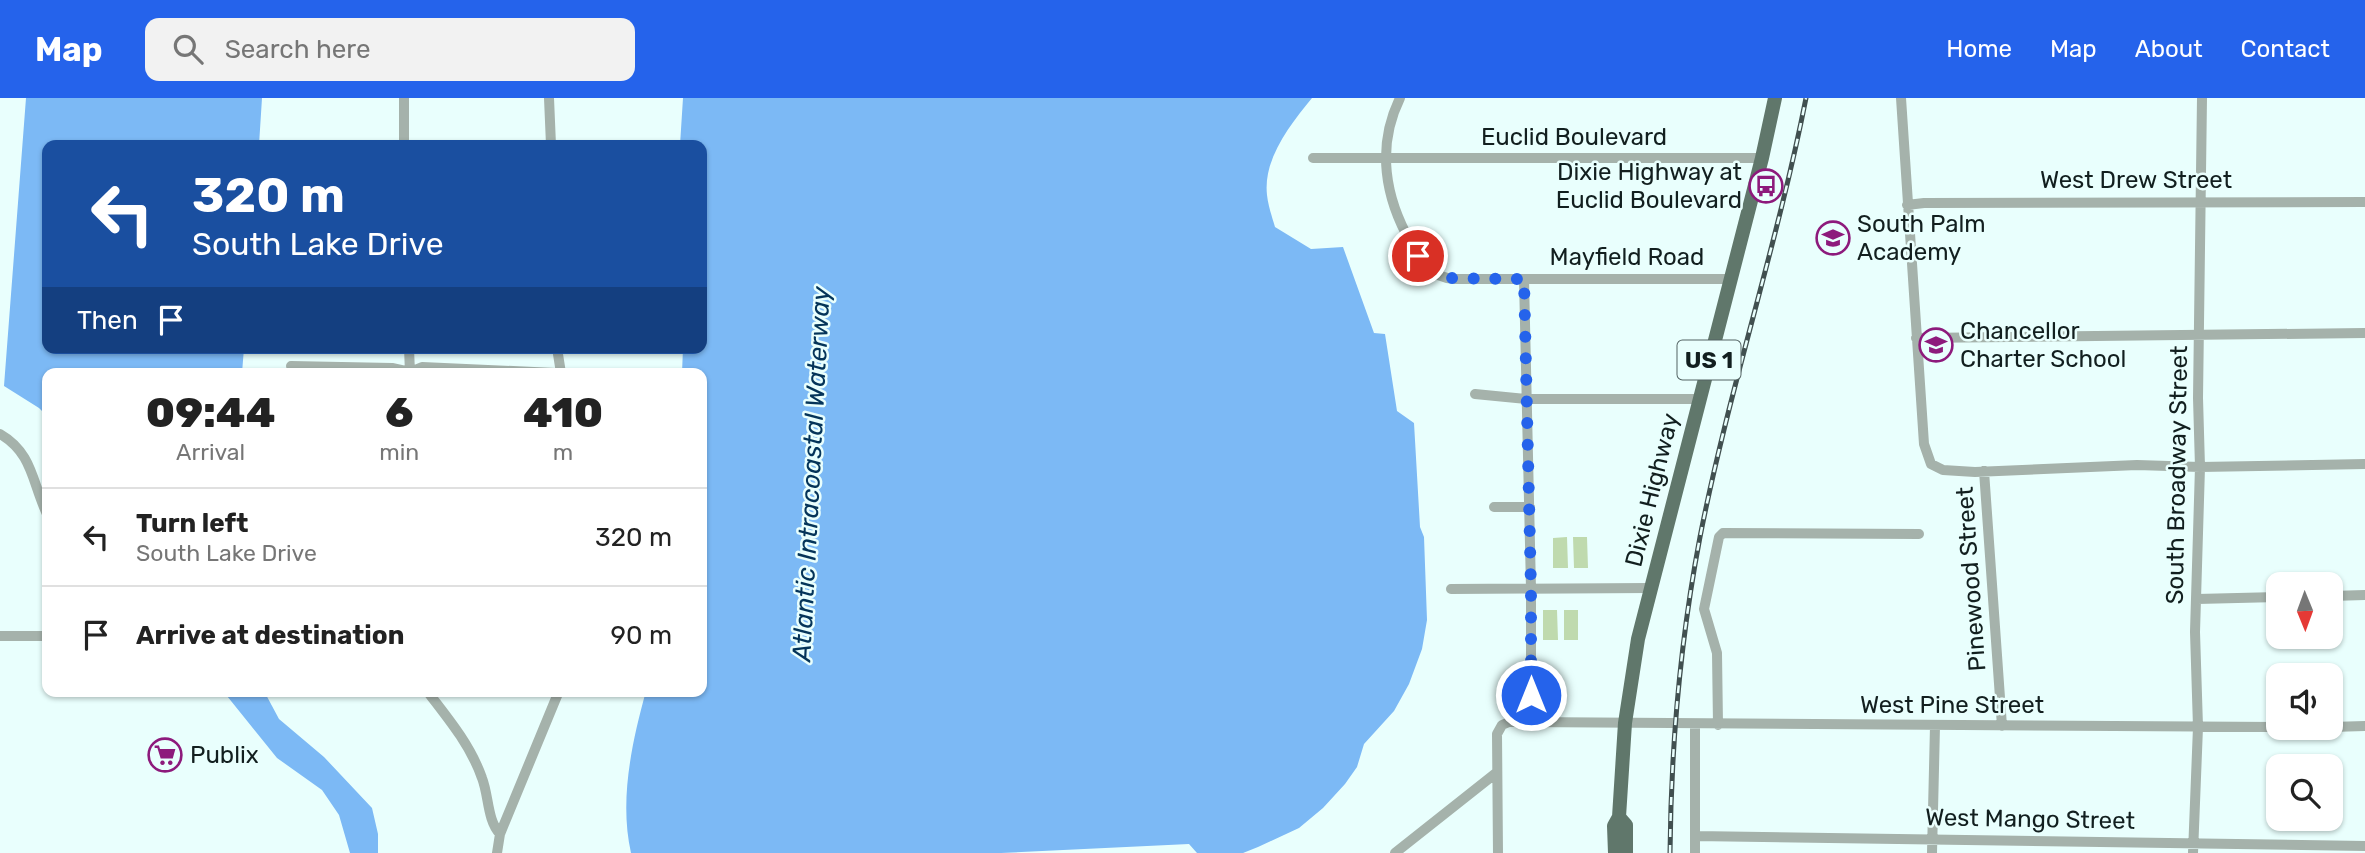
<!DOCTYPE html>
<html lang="en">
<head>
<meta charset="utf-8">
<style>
	body { margin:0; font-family:Rubik,sans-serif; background:#f2f2f2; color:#222; height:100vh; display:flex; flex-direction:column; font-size:26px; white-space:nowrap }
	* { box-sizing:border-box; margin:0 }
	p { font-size:23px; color:#767676 }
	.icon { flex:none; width:38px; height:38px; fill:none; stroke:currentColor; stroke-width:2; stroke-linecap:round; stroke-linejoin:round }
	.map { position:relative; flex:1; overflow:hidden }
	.sheet { position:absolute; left:42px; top:270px; width:665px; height:329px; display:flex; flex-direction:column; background:#fff; border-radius:14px; box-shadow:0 2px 5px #0004 }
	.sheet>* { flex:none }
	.banner { position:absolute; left:42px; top:42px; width:665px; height:214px; border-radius:14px; box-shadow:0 2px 5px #0004; background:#1a4fa0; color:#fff; overflow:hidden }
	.needle { width:46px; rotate:179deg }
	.controls { position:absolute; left:2266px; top:474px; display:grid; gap:14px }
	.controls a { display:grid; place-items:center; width:77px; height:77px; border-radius:14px; background:#fff; box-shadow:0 2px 5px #0004; font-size:35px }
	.pin { position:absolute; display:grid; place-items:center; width:60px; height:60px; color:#fff; margin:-30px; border:4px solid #fff; border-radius:50%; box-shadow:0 2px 7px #0007 }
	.me { position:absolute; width:77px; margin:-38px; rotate:0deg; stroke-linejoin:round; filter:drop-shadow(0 0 5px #0008) }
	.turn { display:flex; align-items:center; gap:24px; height:147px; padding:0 35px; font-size:32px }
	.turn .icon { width:91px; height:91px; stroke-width:2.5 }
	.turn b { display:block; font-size:49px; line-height:60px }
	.then { display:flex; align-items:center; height:66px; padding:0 35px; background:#0003; gap:14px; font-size:26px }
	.eta { display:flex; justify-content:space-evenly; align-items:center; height:119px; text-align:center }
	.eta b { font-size:42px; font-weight:800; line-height:49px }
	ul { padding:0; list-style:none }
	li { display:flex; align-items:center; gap:21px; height:98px; padding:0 35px; border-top:2px solid #e0e0e0 }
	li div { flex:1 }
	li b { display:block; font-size:26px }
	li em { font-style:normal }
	header { display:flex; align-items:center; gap:42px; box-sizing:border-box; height:98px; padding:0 35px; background:#2563eb; color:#fff }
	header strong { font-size:33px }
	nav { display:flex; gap:38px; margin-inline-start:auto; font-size:24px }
	.search { width:490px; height:63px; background:#f2f2f2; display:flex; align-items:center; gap:18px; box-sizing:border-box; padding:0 24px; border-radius:14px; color:#767676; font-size:26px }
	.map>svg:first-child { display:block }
	.green { fill:#bfdaae }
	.water { fill:#7cb9f5 }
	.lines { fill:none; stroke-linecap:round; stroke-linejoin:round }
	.minor { stroke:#a5b2ab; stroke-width:10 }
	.major { stroke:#60776b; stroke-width:14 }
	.rail-casing { stroke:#415050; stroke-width:5 }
	.rail { stroke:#e9fffd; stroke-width:2.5; stroke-dasharray:8; stroke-linecap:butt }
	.route { stroke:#2563eb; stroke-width:12; stroke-dasharray:0 21.6 }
	.labels { text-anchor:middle; stroke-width:5; stroke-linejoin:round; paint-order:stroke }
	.shield { fill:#e9fffd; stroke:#526262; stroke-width:2 }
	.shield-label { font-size:23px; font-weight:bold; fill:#121f1f }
	.street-label { font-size:24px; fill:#121f1f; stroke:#e9fffd }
	.poi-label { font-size:24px; fill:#121f1f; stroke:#e9fffd; text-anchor:start }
	.water-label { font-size:26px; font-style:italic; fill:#043459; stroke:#e9fffd }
</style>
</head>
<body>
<header>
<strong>Map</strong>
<div class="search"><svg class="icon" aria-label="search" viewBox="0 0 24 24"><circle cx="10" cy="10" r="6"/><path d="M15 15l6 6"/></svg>Search here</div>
<nav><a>Home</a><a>Map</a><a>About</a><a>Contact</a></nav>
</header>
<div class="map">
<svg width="2365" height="755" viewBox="0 0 2365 755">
	<rect width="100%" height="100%" fill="#e9fffd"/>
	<path class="green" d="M1567 439 1568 470H1553V440Z
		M1573 439H1587L1588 470H1574Z
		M1543 512H1557L1558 542H1543Z
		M1564 512H1578V542H1564Z"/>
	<path class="water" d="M26 0H262L259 47H47V250H244L242 275H47V318L39 310 4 288Z
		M683 0H1312C1290 27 1263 61 1267 97 1268 107 1272 119 1275 129L1311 151 1343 149 1374 235 1385 236 1397 313 1414 325 1420 429 1424 439 1427 522 1422 551 1409 586 1394 613 1364 646 1357 669 1345 686 1323 710 1299 730 1258 749 1243 755H1197L1189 746 1001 755H631C619 702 632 644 646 593H702V275H682L683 250H702V47H680Z
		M223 593H264L279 621 324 659 372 710 378 736V755H350L339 717 322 692 277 660Z"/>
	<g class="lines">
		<path class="minor" d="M404 0V47
			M549 0 551 47
			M1400 0C1376 49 1385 100 1411 145 1421 165 1431 179 1454 181H1730
			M1901 0 1924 346 1931 366 1943 372 1975 374 2137 367 2200 369 2365 366
			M1313 60H1762
			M1907 107 1924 105 2365 104
			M1524 181 1531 491V624
			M1916 240 2365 235
			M409 250 410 275
			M557 250 561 275
			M291 268 392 270 410 274 422 269 555 275
			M1475 296 1527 301H1699
			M0 336C33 355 32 385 47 416
			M1984 373 2002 628
			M1494 409H1530
			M1451 491 1650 490
			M2331 498 2365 497
			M2197 501 2278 499
			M0 538H47
			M427 593C448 620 471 648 482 680 489 698 487 722 500 736
			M1695 626V755
			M1718 627 1717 555 1704 511 1719 439 1723 435 1919 436
			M2331 629 2365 628
			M1695 738 2365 748
			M497 755 500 736 559 593
			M1395 755 1496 675
			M1498 755 1497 636 1502 627 1509 624 2278 629
			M1932 755 1935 628
			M2193 755 2198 629 2195 534 2200 369 2198 300 2202 0"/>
		<path class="major" d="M1619 719 1626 727V755
			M1615 755 1614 728 1619 719 1625 625 1638 541 1762 60 1775 0"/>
		<defs>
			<path id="rail" d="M1670 755C1671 648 1680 544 1700 439 1729 291 1777 148 1806 0"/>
		</defs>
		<use href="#rail" class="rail-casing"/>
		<use href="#rail" class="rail"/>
	</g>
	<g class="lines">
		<path class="route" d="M1418 158 1435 177 1442 180 1524 181 1531 491V597"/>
	</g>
	<defs>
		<symbol id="bus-ring" viewBox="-11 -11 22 22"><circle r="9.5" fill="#e9fffd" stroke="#8d1a7c" stroke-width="1.5"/><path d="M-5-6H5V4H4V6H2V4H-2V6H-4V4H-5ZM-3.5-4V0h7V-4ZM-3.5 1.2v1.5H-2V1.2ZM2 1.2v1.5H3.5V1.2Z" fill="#8d1a7c"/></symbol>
		<symbol id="school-ring" viewBox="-11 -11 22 22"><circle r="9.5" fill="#e9fffd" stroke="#8d1a7c" stroke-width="1.5"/><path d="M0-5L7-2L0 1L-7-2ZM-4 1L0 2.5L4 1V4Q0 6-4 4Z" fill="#8d1a7c"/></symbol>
		<symbol id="supermarket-ring" viewBox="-11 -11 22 22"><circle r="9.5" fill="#e9fffd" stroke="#8d1a7c" stroke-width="1.5"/><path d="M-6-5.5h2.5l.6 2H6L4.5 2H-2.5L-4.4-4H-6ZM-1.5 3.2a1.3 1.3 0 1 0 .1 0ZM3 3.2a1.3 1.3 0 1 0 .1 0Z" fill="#8d1a7c"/></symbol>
	</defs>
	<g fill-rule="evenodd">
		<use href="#bus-ring" x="1747" y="69" width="38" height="38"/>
		<use href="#school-ring" x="1814" y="121" width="38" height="38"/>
		<use href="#school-ring" x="1917" y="228" width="38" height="38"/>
		<use href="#supermarket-ring" x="146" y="638" width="38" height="38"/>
	</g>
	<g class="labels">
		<rect class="shield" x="1677.5" y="242.5" width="63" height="39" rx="5"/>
		<g class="shield-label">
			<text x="1709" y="270">US 1</text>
		</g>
		<g class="street-label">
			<text x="1574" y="47">Euclid Boulevard</text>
			<text x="2136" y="90">West Drew Street</text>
			<text x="1627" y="167">Mayfield Road</text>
			<text transform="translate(2177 377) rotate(-89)" y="8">South Broadway Street</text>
			<text transform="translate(1652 392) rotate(-76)" y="8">Dixie Highway</text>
			<text transform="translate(1971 481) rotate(-94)" y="8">Pinewood Street</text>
			<text x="1952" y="615">West Pine Street</text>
			<text transform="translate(2030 721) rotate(1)" y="8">West Mango Street</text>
		</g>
		<g class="poi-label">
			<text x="1742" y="82" text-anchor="end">Dixie Highway at<tspan x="1742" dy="28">Euclid Boulevard</tspan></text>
			<text x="1857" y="134">South Palm<tspan x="1857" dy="28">Academy</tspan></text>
			<text x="1960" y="241">Chancellor<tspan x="1960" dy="28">Charter School</tspan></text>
			<text x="190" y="665">Publix</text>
		</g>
		<g class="water-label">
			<text transform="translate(811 376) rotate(-87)" y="9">Atlantic Intracoastal Waterway</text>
		</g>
	</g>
</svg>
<div class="controls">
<a><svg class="needle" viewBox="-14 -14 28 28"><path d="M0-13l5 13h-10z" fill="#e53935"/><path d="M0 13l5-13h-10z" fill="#767676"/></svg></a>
<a><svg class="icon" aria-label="sound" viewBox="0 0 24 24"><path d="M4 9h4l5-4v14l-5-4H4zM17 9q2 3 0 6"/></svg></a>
<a><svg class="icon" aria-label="search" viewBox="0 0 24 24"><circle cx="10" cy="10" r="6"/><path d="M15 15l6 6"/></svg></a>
</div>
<div class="pin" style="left:1418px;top:158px;background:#d93025"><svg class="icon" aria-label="arrive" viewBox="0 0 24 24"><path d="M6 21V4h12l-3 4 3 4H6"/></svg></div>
<svg class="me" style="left:1531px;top:597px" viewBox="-20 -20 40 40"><circle r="17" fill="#2563eb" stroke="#fff" stroke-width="3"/><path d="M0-11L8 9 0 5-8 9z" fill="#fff"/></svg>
<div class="banner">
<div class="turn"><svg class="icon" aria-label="left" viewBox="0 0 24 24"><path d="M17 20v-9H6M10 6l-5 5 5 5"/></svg><div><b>320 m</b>South Lake Drive</div></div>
<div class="then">Then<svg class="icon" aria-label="arrive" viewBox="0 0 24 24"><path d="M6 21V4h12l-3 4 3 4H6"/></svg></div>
</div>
<section class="sheet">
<div class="eta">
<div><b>09:44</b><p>Arrival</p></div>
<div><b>6</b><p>min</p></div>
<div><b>410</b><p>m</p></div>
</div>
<ul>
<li><svg class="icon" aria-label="left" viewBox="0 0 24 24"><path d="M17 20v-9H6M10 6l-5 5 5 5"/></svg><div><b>Turn left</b><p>South Lake Drive</p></div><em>320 m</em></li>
<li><svg class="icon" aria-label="arrive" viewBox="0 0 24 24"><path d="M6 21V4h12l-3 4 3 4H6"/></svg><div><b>Arrive at destination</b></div><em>90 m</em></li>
</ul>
</section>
</div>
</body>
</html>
